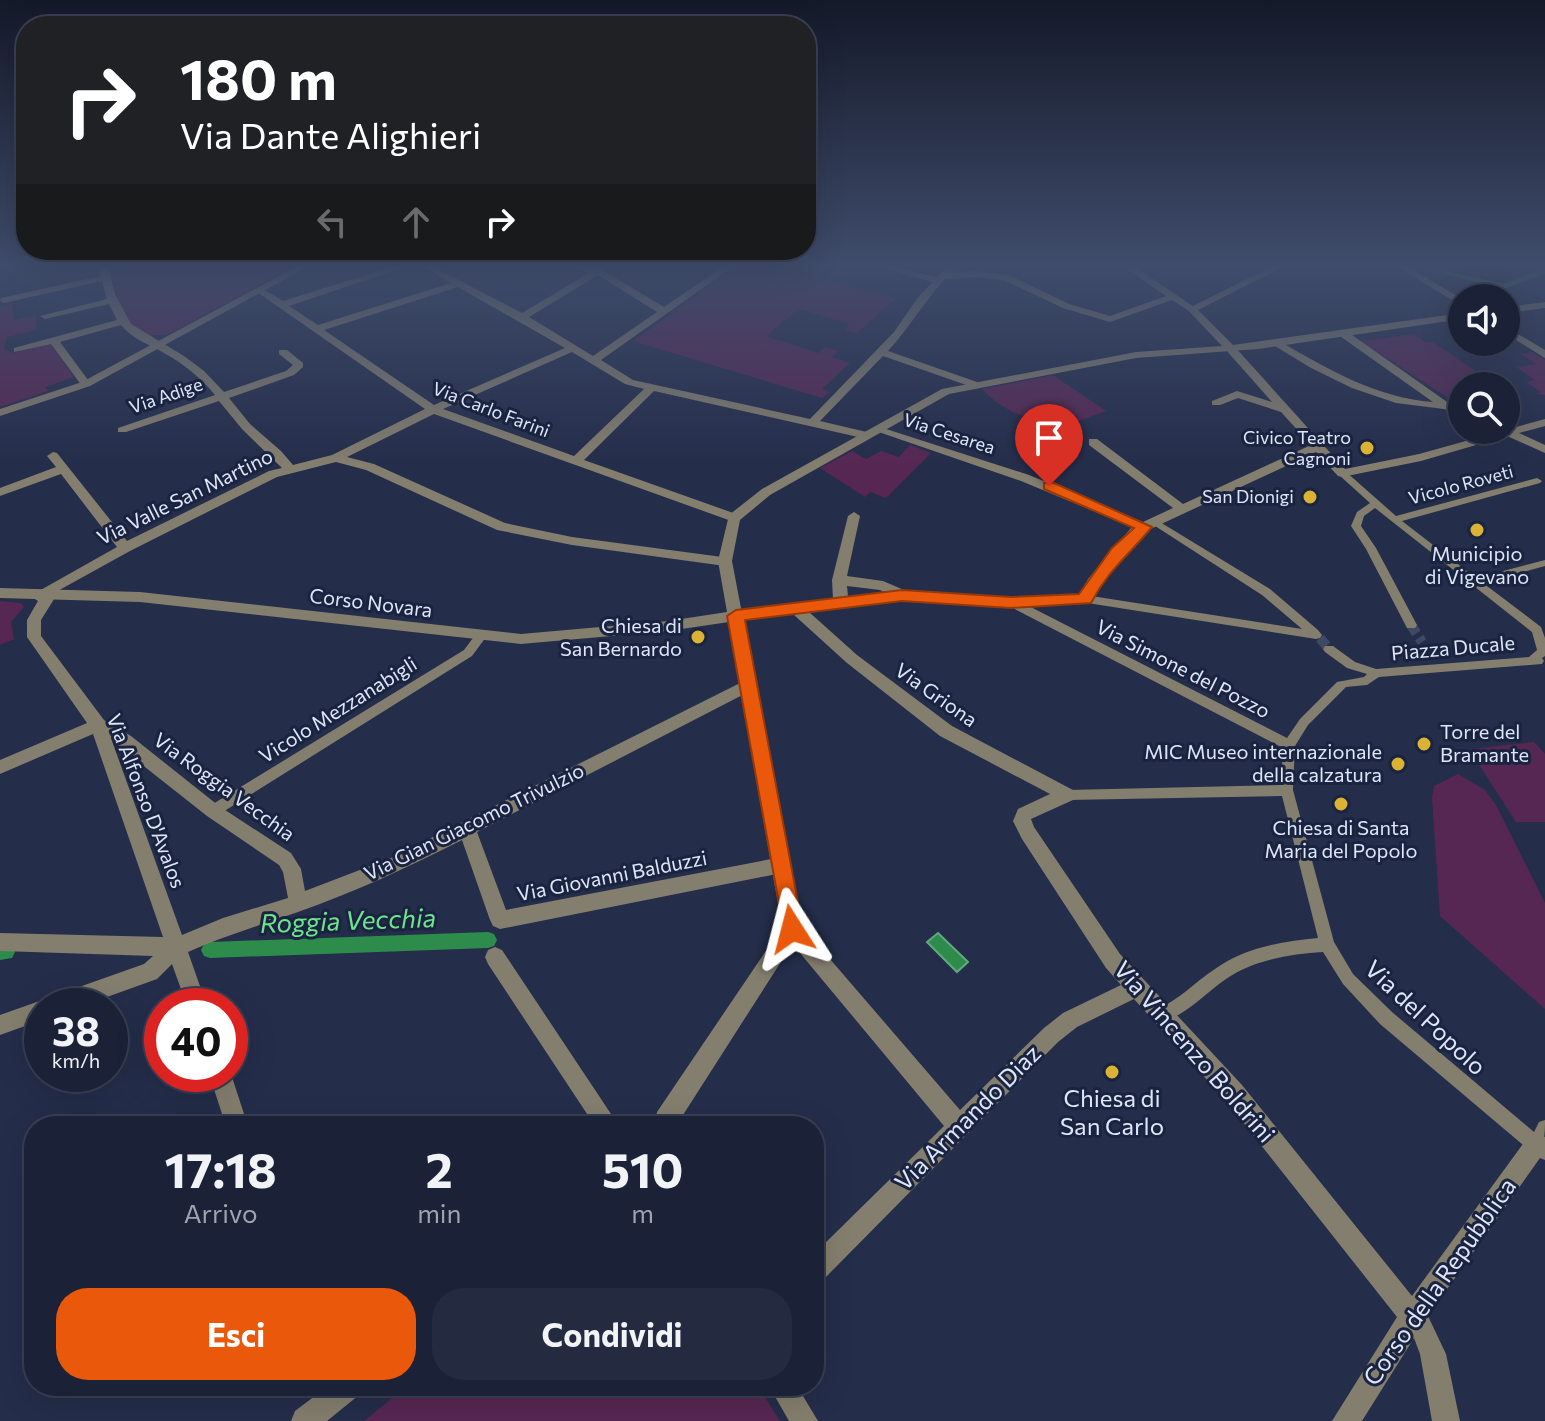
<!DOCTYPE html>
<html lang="it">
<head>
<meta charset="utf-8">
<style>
	body { margin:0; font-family:Commissioner,sans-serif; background:#242a40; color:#f1f3f6; height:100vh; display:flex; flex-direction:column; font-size:30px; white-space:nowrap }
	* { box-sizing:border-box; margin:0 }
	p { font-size:26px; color:#a0a4ae }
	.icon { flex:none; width:44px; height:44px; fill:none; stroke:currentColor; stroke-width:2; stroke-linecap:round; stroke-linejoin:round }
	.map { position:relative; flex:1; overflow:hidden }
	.details { position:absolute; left:24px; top:1116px; width:800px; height:280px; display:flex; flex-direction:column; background:#1b2238; border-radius:32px; box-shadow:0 8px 32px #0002,0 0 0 2px #393f53 }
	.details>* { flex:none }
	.guide { position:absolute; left:16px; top:16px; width:800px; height:244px; border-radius:32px; box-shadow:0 8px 32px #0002,0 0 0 2px #393f53; background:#202124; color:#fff; overflow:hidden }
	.controls { position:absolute; left:1448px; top:284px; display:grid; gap:16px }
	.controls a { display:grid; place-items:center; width:72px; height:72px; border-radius:50%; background:#1b2238; box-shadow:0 8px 32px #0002,0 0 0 2px #393f53; font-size:40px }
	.speed { position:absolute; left:24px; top:988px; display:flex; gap:16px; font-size:40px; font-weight:700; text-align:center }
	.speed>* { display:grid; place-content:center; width:104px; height:104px; border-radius:50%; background:#1b2238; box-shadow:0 8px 32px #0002,0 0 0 2px #393f53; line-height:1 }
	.speed small { font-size:20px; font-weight:400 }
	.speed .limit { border:12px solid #d22; background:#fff; color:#111 }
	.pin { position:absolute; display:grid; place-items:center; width:68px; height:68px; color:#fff; margin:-82px -34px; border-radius:50% 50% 50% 0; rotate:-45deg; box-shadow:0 0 8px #0007 }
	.pin .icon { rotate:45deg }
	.me { position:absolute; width:88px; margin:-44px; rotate:351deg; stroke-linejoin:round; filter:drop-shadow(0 0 6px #0008) }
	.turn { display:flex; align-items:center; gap:28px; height:168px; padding:0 32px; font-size:36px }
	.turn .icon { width:104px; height:104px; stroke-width:2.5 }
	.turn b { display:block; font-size:56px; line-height:68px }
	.lanes { display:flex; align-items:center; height:76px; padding:0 32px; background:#0003; justify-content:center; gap:40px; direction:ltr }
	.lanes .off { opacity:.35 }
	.eta { display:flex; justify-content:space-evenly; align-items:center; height:136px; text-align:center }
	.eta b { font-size:48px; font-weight:700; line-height:56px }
	.button { display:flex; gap:16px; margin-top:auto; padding:16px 32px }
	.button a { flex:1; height:92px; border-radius:32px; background:#ea580c; color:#fff; font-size:32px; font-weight:700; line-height:92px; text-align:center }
	.button a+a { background:#242a40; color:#f1f3f6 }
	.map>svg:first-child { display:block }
	.green { fill:#572753 }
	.water { fill:#2d8c4b; stroke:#62a77f; stroke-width:2 }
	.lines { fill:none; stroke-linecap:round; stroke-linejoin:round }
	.canal { fill:#2d8c4b; fill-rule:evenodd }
	.pedestrian-tunnel { stroke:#404964; stroke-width:10; stroke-dasharray:10 5; stroke-linecap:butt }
	.pedestrian { fill:#847e6e; fill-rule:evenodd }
	.minor { fill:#847e6e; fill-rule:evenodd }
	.tertiary { fill:#847e6e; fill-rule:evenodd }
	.route { fill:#ea580c; stroke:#983908; stroke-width:2 }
	.poi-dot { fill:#dbb233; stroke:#1a233f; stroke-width:3 }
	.labels { text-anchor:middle; stroke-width:6; stroke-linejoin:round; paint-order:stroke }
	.far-street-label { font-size:18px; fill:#dfe6f9; stroke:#1a233f }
	.far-poi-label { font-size:18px; fill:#dfe6f9; stroke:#1a233f; text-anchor:end }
	.street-label { font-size:20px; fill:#dfe6f9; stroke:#1a233f }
	.poi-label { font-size:20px; fill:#dfe6f9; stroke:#1a233f }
	.near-street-label { font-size:24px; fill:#dfe6f9; stroke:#1a233f }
	.near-poi-label { font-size:24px; fill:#dfe6f9; stroke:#1a233f }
	.near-water-label { font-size:26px; font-style:italic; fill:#6ee48d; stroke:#1a233f }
</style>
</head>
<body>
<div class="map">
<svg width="1545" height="1421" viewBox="0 0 1545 1421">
	<rect width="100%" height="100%" fill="#242d4a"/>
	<path class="green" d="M122 266H293L167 335H138L124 319 111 276 123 270 118 267Z
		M739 266H772L896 298 857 333 845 330 850 324 799 309 766 336 818 353 825 347 838 351 832 357 850 363 822 389 830 392 822 398 633 341Z
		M12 304 14 320 36 315V330L7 337 4 349 13 353 49 342 74 377 45 387 48 391 0 407V306Z
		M1414 334 1426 343 1433 342 1498 386H1462V407L1361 341Z
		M1532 352 1545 360V395L1535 394 1541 392 1526 382 1535 380 1516 367 1536 364 1521 354Z
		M1053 375 1106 411 1076 422 1068 421 1067 426 1056 430 1034 416C1018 419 992 401 982 389Z
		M910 445 931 453 886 498 870 492 865 497 820 468 852 451 866 459 881 451 899 457Z
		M0 601 21 603 24 607 11 622 14 639 0 645Z
		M1534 742 1545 754V822H1516L1478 763 1462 750Z
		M1458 774 1485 790 1496 805 1545 903V1009L1440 916 1432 797 1434 786Z
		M407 1386H758L780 1421H364Z"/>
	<path class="water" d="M938 933 968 962 957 972 927 942Z"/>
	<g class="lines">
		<path class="canal" d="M1412 266H1425L1503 284 1545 268V273L1504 289Z
			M488 932 494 934 497 940 494 946 488 948 210 958 204 956 201 950 204 944 210 942Z
			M0 944 12 946 15 952 12 958 0 960Z"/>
		<path class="pedestrian-tunnel" d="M1411 625 1422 642
			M1320 638 1329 649"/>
		<path class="pedestrian" d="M1342 470 1345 471 1396 516 1537 478 1542 481 1540 483 1402 521 1476 578 1545 560V566L1483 583 1541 627 1545 638V656L1542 658 1544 661 1542 664 1379 677 1367 685 1346 687 1308 725 1295 746 1293 790 1334 942 1353 974 1392 1012 1534 1132 1539 1122 1545 1120C1545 1132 1545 1148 1536 1154L1530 1151 1380 1024 1343 984 1323 952C1290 954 1253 960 1226 979 1204 994 1189 1013 1163 1022L1158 1019 1155 1014 1158 1009C1180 999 1195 982 1215 969 1244 948 1283 941 1318 938L1282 796 1067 800 1062 799 1061 795 1062 791 1067 790 1281 785 1283 748 1007 605 1006 602 1007 599H1015L1287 738 1300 719 1337 682 1364 677 1367 674 1347 668 1325 652 1323 649 1325 646H1333L1355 662 1376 669 1529 657 1537 650 1532 632 1375 508 1364 516 1361 526 1376 548 1417 625 1415 628H1407L1366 549 1351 526 1357 512 1370 503 1339 475 1337 473Z
			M1155 519 1270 589 1318 630 1322 635 1320 638 1316 639 1081 602 1080 599 1081 596 1085 595 1302 629 1262 595 1152 524 1150 522Z
			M480 633 486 637 472 656 218 815 213 817 208 815 206 811 208 807 464 650 476 634Z"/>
		<path class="minor" d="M98 266H108L115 294 131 324 184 356 204 371 224 392 286 371 293 365 279 354V350H287L303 363V367L294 375 229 398 250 424 281 451 293 465 332 455 425 409 257 292V288L260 287 283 301 395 266H408L289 306 318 325 451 283 422 266H432L522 313 589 273 570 266 604 267V271L664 307 724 266H734L601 360 633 380 810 419 894 332 919 296 933 282 876 266H890L936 277 949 267 954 270 951 273 974 271 1009 275 1069 304 1110 316 1166 296 1123 266H1134L1197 309 1189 311 1172 300 1110 322 1063 308 1004 280 974 277 945 279C924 302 909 328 888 351L980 383V387H972L883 356 820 421 871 433V437L867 439 654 391 584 460 739 515 741 518 734 522 434 414 347 457 374 464 505 523 572 537 730 558 732 561 725 566 572 545 497 530 366 470 336 462 277 477 130 551 54 593 56 596 41 620V636L104 720 131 736 219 806 291 853 301 869 305 891 391 858 750 678 756 680 758 684 756 688 477 832 506 910 782 857 789 859 791 865 789 871 782 873 500 929 493 926 490 920 462 840C409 867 355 892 298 912 261 925 224 936 188 952L207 1006H187L172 964 157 979 82 1006H42V1020L0 1035V1015L144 964 153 956 0 951V933L163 937 93 734 0 774V760L87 723 27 637V620L38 601 30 596 117 547 61 474 0 496V488L56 467 47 456 53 452 57 453 127 541 269 471 282 468 242 429 219 401 126 432H118V428L215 395C201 378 184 364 164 353 149 344 132 339 121 325L60 342 91 384 90 386H82L51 344 14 352V348L117 320 109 304 45 319 40 316 107 299 102 281 4 303 0 301 1 298 101 276ZM598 275 657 312 593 356 529 317ZM458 287 565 348 434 405 324 330ZM572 352 625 384 644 389 574 456 443 409ZM112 741 207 816 279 865 283 872 288 898 223 918 182 935Z
			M1396 266H1407L1462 299V306Z
			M1506 327 1545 350V358L1506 334Z
			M1337 330H1345L1450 404 1462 409V416L1444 409 1396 403 1352 388 1311 368 1270 343 1279 341C1326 368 1376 398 1433 402L1337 334Z
			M1226 346H1234L1345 469 1419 454 1545 419V426L1519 433 1545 445V453L1507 436 1421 461 1342 477 1338 476 1316 452 1142 533 1099 584 1090 602 1085 604 1011 607 902 600 809 612 857 655 952 726 1073 790 1076 795 1073 800 1031 819 1034 827 1120 954 1242 1085 1412 1296 1528 1137 1536 1134 1545 1137V1160L1540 1158 1428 1316 1446 1354 1460 1421H1432L1420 1354 1414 1338 1362 1421H1332L1397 1317 1226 1101 1134 999 1077 1027 1058 1042 823 1280 814 1283V1254L944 1126 785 935 782 929 785 923 792 920 799 923 960 1110 1044 1028 1063 1013 1121 985 1106 968 1022 839 1013 821 1018 809 1050 794 940 736 847 663 793 614 736 621 729 616 736 611 833 599 832 580 848 516 854 512 860 516 847 576 883 581 904 590 1011 597 1080 594 1088 579 1132 527 1021 481 870 429 880 427 1029 475 1143 522 1173 508 1089 445V439H1097L1183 504 1311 445 1281 412 1238 398 1220 405H1212V401L1237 391 1272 402 1226 350ZM847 586 880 590 884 592 848 597Z
			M495 947 502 950 619 1126H595L488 964 485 957 488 950Z
			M230 1072 231 1074 248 1126H226L209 1074Z
			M328 1386H363L359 1395 327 1421H291L295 1411Z"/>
		<path class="tertiary" d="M298 266H309L90 386 0 416V409L82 382Z
			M1273 266H1285L1198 310 1233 345 1462 313V319L1258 349 1136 358 949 394 770 495 740 520 732 561 802 929 676 1126H654L657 1112 782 927 729 622 668 631 521 644 140 602 0 598V588L140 592 521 634 668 621 727 612 718 561 729 515 762 489 942 389 1136 352 1222 346 1187 309Z
			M1545 302V308L1506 313V307Z
			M769 1386H797L818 1421H789Z"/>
	</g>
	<linearGradient id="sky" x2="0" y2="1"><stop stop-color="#141929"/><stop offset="0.57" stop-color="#3f4c6b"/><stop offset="1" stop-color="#3f4c6b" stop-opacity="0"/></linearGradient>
	<rect width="1545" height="465" fill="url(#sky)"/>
	<path class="route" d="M1044 483H1054L1152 527C1129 555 1109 569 1091 603L1011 608 902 601 745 620 803 929 800 937 792 940 785 937 727 616 736 610 902 590 1011 597 1079 594 1112 548 1134 528 1044 489Z"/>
	<g class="poi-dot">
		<circle cx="1367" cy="448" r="8"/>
		<circle cx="1310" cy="497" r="8"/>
		<circle cx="1477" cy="530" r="8"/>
		<circle cx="698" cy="637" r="8"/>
		<circle cx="1424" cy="744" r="8"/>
		<circle cx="1398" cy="764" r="8"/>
		<circle cx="1341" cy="804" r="8"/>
		<circle cx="1112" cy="1072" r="8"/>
	</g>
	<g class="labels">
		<g class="far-street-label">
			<text transform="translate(166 396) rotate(-19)" y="6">Via Adige</text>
			<text transform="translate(491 410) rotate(21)" y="6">Via Carlo Farini</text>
			<text transform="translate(949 434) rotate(18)" y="6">Via Cesarea</text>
			<text transform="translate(1461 485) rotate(-15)" y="6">Vicolo Roveti</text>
		</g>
		<g class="far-poi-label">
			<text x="1351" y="444">Civico Teatro<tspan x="1351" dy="21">Cagnoni</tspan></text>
			<text x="1294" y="503">San Dionigi</text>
		</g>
		<g class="street-label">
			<text transform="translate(185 497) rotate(-26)" y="7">Via Valle San Martino</text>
			<text transform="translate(371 603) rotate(7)" y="7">Corso Novara</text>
			<text transform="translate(1453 648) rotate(-5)" y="7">Piazza Ducale</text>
			<text transform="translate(1183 669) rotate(27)" y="7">Via Simone del Pozzo</text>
			<text transform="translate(936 695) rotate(35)" y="7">Via Griona</text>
			<text transform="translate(338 710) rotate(-32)" y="7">Vicolo Mezzanabigli</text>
			<text transform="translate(224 787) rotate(36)" y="7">Via Roggia Vecchia</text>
			<text transform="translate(146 801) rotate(69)" y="7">Via Alfonso D'Avalos</text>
			<text transform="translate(474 822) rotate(-26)" y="7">Via Gian Giacomo Trivulzio</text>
			<text transform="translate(612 876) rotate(-11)" y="7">Via Giovanni Balduzzi</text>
		</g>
		<g class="poi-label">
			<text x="1477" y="561">Municipio<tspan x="1477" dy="23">di Vigevano</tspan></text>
			<text x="682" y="633" text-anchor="end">Chiesa di<tspan x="682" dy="23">San Bernardo</tspan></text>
			<text x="1440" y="739" text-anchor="start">Torre del<tspan x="1440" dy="23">Bramante</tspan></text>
			<text x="1382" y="759" text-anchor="end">MIC Museo internazionale<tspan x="1382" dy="23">della calzatura</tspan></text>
			<text x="1341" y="835">Chiesa di Santa<tspan x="1341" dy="23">Maria del Popolo</tspan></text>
		</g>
		<g class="near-street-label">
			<text transform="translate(1425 1018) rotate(43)" y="8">Via del Popolo</text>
			<text transform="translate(1194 1052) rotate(49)" y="8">Via Vincenzo Boldrini</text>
			<text transform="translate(968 1118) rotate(-45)" y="8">Via Armando Diaz</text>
			<text transform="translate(1440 1282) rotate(-55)" y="8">Corso della Repubblica</text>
		</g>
		<g class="near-poi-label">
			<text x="1112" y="1107">Chiesa di<tspan x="1112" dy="28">San Carlo</tspan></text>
		</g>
		<g class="near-water-label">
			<text transform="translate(348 921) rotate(-2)" y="9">Roggia Vecchia</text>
		</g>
	</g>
</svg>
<div class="controls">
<a><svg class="icon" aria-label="sound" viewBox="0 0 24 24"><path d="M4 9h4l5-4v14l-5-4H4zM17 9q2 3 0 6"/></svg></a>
<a><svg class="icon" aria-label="search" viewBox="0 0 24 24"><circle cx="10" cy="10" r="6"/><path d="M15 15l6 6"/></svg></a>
</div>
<div class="speed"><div>38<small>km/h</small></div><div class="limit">40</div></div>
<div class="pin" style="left:1049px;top:486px;background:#d93025"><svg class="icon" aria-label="arrive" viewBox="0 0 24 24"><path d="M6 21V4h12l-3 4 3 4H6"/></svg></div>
<svg class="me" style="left:792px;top:929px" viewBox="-20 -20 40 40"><path d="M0-17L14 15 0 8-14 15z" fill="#ea580c" stroke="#fff" stroke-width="4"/></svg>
<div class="guide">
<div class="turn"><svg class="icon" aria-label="right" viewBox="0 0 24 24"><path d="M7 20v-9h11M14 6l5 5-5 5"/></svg><div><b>180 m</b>Via Dante Alighieri</div></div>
<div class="lanes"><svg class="icon off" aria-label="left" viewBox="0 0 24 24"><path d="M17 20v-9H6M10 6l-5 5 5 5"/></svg><svg class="icon off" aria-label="ahead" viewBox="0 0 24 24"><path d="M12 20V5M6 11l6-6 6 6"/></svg><svg class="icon" aria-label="right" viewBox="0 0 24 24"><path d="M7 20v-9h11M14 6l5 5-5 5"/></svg></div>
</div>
<section class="details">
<div class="eta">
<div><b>17:18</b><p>Arrivo</p></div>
<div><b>2</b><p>min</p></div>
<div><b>510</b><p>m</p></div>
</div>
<div class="button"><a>Esci</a><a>Condividi</a></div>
</section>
</div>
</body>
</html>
